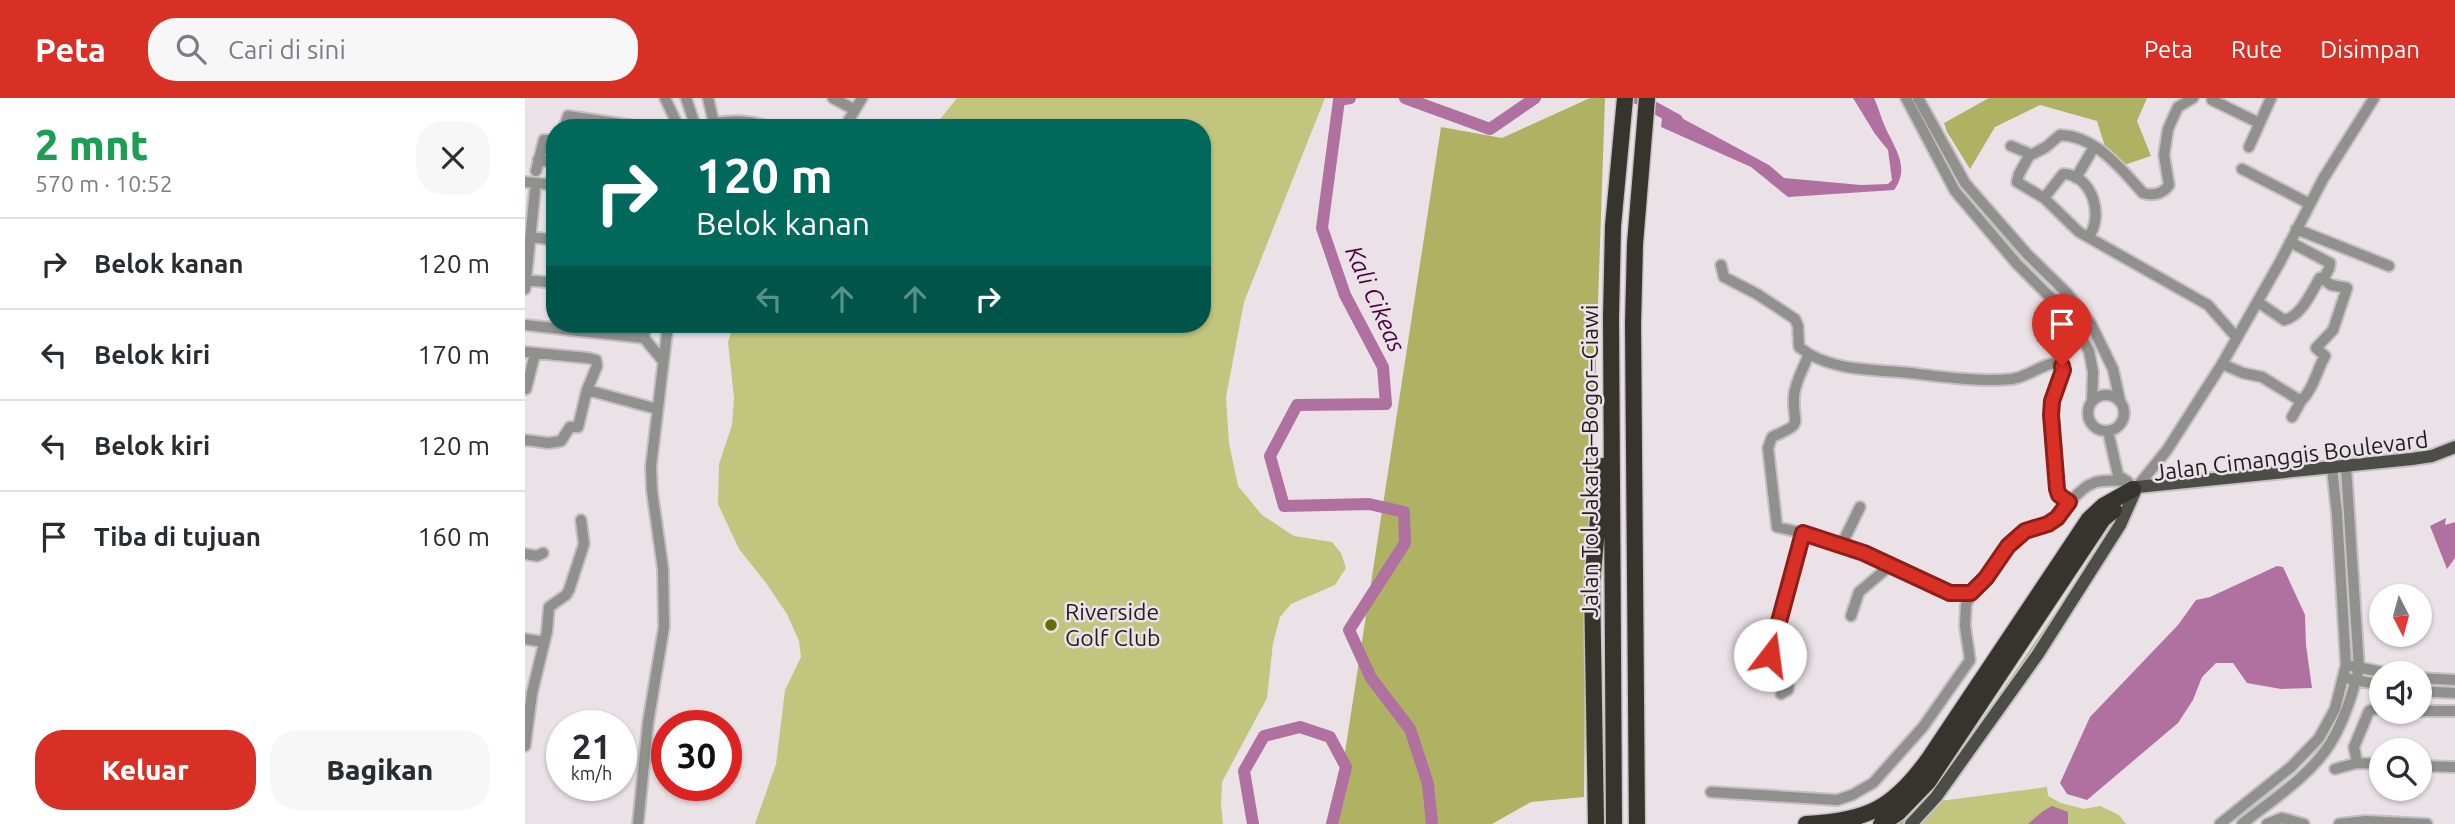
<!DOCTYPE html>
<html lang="id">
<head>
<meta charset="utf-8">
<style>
	body { margin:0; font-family:Ubuntu,sans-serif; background:#f7f7f7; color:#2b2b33; height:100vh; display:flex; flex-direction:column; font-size:26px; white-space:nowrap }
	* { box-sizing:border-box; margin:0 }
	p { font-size:23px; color:#7c7c81 }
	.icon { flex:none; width:38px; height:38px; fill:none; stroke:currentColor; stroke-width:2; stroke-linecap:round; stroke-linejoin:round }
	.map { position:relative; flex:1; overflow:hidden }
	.panel { display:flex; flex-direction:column; background:#fff; width:525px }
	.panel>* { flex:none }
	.hud { position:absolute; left:21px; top:21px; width:665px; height:214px; border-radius:28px; box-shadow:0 2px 5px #0004; background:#00695c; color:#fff; overflow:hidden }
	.needle { width:46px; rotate:174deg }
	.tools { position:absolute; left:1844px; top:486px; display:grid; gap:14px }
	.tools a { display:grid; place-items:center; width:63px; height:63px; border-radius:50%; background:#fff; box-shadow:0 2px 5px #0004; font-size:35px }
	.speed { position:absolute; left:21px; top:612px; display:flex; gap:14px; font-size:35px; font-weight:700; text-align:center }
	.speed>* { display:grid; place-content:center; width:91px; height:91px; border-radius:50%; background:#fff; box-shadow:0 2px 5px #0004; line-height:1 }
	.speed small { font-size:18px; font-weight:400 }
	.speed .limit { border:10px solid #d22; background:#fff; color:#111 }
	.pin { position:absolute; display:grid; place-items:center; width:60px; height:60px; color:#fff; margin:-72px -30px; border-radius:50% 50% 50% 0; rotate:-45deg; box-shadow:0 0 7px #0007 }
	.pin .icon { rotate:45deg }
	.me { position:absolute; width:77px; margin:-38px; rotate:15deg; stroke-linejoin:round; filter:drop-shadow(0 0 5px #0008) }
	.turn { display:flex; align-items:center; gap:24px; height:147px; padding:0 35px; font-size:32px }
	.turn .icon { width:91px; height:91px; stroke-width:2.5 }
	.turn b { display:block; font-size:49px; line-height:60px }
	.lanes { display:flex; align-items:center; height:66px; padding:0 35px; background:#0003; justify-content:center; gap:35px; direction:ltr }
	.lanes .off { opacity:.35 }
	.round { display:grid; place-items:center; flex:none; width:74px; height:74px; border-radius:28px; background:#f7f7f7 }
	.overview { display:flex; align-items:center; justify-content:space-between; height:119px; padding:0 35px }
	h1 { font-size:42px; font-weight:800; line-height:52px; color:#1e9e55 }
	.action { display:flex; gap:14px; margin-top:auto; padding:14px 35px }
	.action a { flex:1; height:80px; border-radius:28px; background:#d93025; color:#fff; font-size:28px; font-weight:800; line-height:80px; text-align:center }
	.action a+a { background:#f7f7f7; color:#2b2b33 }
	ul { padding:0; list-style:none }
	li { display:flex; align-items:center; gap:21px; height:91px; padding:0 35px; border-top:2px solid #e1e1e2 }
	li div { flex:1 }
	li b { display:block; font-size:26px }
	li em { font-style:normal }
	header { display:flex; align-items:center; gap:42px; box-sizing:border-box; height:98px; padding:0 35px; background:#d93025; color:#fff }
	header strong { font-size:33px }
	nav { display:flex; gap:38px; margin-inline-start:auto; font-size:24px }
	.search { width:490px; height:63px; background:#f7f7f7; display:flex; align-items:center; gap:18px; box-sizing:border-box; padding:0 24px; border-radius:28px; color:#7c7c81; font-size:26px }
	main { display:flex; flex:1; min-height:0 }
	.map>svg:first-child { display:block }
	.green { fill:#c2c57d }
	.forest { fill:#afb163 }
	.water { fill:#b171a0 }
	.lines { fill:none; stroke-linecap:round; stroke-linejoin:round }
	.river { stroke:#b171a0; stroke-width:12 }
	.minor-casing { stroke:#c6bfc4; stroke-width:14 }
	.major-casing { stroke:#c6bfc4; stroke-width:16 }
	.highway-casing { stroke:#c6bfc4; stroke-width:19 }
	.minor { stroke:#90908d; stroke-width:10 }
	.major { stroke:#4c4d46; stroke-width:12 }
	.highway { stroke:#35352e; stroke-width:16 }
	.route-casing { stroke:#8d1f18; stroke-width:18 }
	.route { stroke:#d93025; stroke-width:12 }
	.poi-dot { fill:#696a08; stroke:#ebe2e8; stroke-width:2.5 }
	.labels { text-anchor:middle; stroke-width:5; stroke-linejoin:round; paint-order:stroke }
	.street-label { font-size:23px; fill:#201d1f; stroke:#ebe2e8 }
	.poi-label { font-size:23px; fill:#201d1f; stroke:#ebe2e8; text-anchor:start }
	.water-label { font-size:24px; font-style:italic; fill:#4f0041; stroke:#ebe2e8 }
</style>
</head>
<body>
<header>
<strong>Peta</strong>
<div class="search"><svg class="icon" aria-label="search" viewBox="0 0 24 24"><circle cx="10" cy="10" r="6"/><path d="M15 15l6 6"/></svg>Cari di sini</div>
<nav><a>Peta</a><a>Rute</a><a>Disimpan</a></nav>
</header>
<main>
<section class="panel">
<div class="overview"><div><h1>2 mnt</h1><p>570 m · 10:52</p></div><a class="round"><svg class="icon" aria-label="close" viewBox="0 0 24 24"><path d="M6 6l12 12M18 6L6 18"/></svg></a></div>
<ul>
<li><svg class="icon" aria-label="right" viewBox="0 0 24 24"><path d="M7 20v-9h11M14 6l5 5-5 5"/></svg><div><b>Belok kanan</b></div><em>120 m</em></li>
<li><svg class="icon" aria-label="left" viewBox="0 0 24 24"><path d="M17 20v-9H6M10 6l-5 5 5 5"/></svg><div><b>Belok kiri</b></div><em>170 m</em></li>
<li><svg class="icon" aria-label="left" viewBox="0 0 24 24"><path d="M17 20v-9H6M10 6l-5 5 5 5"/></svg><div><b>Belok kiri</b></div><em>120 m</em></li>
<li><svg class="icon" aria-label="arrive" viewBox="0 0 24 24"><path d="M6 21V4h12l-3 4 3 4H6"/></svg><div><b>Tiba di tujuan</b></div><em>160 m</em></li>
</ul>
<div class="action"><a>Keluar</a><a>Bagikan</a></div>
</section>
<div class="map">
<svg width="1930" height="726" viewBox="0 0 1930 726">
	<rect width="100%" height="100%" fill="#ebe2e8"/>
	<path class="green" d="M432 0H800L719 204 701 299 704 345 713 388 737 417 769 438 807 444 816 455 821 470 810 487 766 506 755 519 748 545 742 600 697 684 696 706 698 726H230L251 666 260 592 276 559 274 543 262 516 241 485 214 451 193 406 194 366 207 327 209 300 203 244 206 234 217 227 247 226H677V30H408Z
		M1522 689 1523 698 1536 705 1559 711 1575 708 1594 717 1601 726H1392L1415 703Z"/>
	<path class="forest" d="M1065 0H1080L1060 588 1059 699 1006 704 967 726H809L916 29 977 40Z
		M1464 0H1622L1612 23 1626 58 1587 71 1572 23 1515 7 1470 29 1445 71 1422 34 1419 25Z
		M1586 433 1470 612 1382 726H1370L1400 699 1437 651Z"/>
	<path class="water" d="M1328 0H1349C1354 10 1356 21 1361 31 1371 52 1385 70 1369 92L1263 99 1226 69 1136 29 1138 10 1244 67 1259 80 1336 87 1363 86 1367 82 1363 52 1350 36Z
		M1921 420 1920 427 1930 424V460L1922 471 1905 428Z
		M1752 468 1758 469 1780 517 1781 547 1787 590 1756 591 1722 585 1708 565H1691L1677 579 1668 602 1653 625 1562 702 1542 696 1535 685 1565 619 1653 527 1671 502 1685 499Z
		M1527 708 1543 714V726H1503L1518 713Z"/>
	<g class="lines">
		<path class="river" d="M825 0 814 2 797 130 820 197 858 269 861 306 772 307 745 358 759 408 844 406 879 414 880 445 824 532 846 580 885 631 903 686 907 726
			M880 0 965 31 1010 0
			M1112 0 1152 22
			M728 726 719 673 739 638 775 629 805 639 821 669 807 726"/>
		<defs>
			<path id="minor" d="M140 0 154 30
				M161 0 171 30
				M183 0 190 30
				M308 0 330 12
				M1381 0 1430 93 1492 166 1547 221 1564 253 1568 274 1567 303
				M1393 0 1440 85 1503 157 1542 195 1566 226 1588 271 1595 303
				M1687 2 1734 25
				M189 25C210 22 227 22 246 30
				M39 30 43 18 123 30
				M319 30 337 0
				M1486 48 1503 55 1504 58 1494 76 1492 84 1519 100 1554 134 1683 207 1712 240
				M1724 49 1746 0
				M1504 58 1521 49 1535 37C1571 38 1596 71 1618 95 1628 98 1638 96 1644 87L1639 57 1643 31 1653 9 1668 0
				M13 62 30 64
				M1717 71 1785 106
				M11 73 19 42H30
				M1551 80 1569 49
				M0 84 30 87
				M1519 100 1538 76C1567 76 1580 119 1563 139
				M1771 131 1864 168
				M6 139 30 142
				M1196 167 1199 179 1232 196 1270 221 1273 228 1274 249 1284 256C1279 269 1270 284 1269 298 1267 328 1281 324 1247 339L1243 350 1252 429 1278 435 1339 455 1425 494C1432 495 1441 498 1447 494 1468 482 1476 448 1501 433 1510 427 1521 428 1530 421 1536 416 1540 410 1545 404 1564 382 1573 381 1602 383
				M1 182 30 185
				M0 191 10 93
				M1733 204 1759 222C1777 218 1786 194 1795 180L1798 181 1804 171 1805 165 1765 144
				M121 226 119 240 138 263
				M0 227 119 240
				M0 254 63 260 71 262 72 268 62 292 53 329H45L36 343 24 345 0 342
				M1284 256C1316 274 1350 271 1385 275 1419 279 1453 284 1487 281 1504 279 1517 265 1533 265L1538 272 1527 303 1526 317 1532 391 1534 397 1544 404
				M1697 266 1718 275 1737 279 1776 303C1789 290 1791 274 1800 258L1791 250 1808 232 1822 190 1806 187 1798 181
				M1 291 10 256
				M62 292 132 311
				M1563 315a18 18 0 1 1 36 0a18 18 0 1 1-36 0Z
				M1767 319 1776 303
				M1583 333 1593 377 1603 384
				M1612 389 1642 352 1697 266 1755 164 1798 81 1849 0
				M1316 448 1335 409
				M0 456 12 458 18 455
				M1326 518 1334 494 1366 467
				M0 541 19 544
				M1827 568 1867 576
				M1895 580 1930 582
				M1825 581 1857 587
				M1895 593 1930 595
				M1256 596 1263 592 1264 583 1247 563 1245 557 1278 435
				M1895 613H1930
				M0 648 7 595 22 533 24 509 41 497 44 492 59 446 56 422
				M1832 665 1829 649 1844 613 1857 609
				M1895 668 1930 669
				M1810 671 1832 665 1857 666
				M1186 694 1312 702 1327 697 1348 685 1398 629 1445 562 1440 528 1441 507 1446 495
				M113 726 123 625 139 529 138 471 127 393 126 368 143 226
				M1695 726 1766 669 1794 640 1810 611 1821 567 1812 416 1807 370
				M1717 726C1747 702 1784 679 1805 646 1819 623 1828 595 1834 570L1821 369
				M1742 726 1757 720 1779 726
				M1814 726 1841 723 1902 726"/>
			<path id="major" d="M1608 394 1612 389 1887 361 1907 358 1930 349
				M1386 726 1411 699 1513 556 1595 427 1612 389"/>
			<path id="highway" d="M1071 726 1067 485 1078 368
				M1089 726 1086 220 1088 128 1100 0
				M1112 726 1108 227 1110 146 1122 0
				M1281 726C1343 723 1369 710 1405 659L1564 421 1578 408 1608 391
				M1356 726 1373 715 1403 684 1578 421 1589 412"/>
		</defs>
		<use href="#minor" class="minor-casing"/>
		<use href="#major" class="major-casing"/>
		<use href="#highway" class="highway-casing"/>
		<use href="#minor" class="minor"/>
		<use href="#major" class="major"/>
		<use href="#highway" class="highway"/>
	</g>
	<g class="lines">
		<defs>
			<path id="route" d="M1245 557 1278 435 1339 455 1425 495H1446L1461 480 1483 448 1500 433 1523 426 1532 420 1544 404 1534 397 1532 391 1526 317 1527 303 1538 272 1537 268"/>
		</defs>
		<use href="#route" class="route-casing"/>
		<use href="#route" class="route"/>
	</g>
	<circle class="poi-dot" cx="526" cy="527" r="7"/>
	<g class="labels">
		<g class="street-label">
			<text transform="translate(1766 358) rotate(-7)" y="8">Jalan Cimanggis Boulevard</text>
			<text transform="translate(1065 363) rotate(-90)" y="8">Jalan Tol Jakarta–Bogor–Ciawi</text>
		</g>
		<g class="poi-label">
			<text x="540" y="522">Riverside<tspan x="540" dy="26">Golf Club</tspan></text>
		</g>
		<g class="water-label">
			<text transform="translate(850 201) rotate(66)" y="8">Kali Cikeas</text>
		</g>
	</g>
</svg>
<div class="tools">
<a><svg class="needle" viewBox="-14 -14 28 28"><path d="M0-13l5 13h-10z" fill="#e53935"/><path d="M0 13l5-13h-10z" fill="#7c7c81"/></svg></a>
<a><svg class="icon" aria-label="sound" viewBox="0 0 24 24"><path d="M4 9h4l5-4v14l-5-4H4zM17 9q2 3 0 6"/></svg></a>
<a><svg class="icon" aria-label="search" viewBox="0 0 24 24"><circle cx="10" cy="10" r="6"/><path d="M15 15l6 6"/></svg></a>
</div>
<div class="speed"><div>21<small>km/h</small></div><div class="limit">30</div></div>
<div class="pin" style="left:1537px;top:268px;background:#d93025"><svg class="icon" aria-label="arrive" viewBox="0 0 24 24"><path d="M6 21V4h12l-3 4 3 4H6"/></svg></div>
<svg class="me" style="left:1245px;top:557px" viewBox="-20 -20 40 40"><circle r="19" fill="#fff"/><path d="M0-13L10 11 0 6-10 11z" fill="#d93025"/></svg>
<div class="hud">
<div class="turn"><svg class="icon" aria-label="right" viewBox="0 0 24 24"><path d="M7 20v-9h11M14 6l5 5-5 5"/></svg><div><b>120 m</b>Belok kanan</div></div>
<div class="lanes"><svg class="icon off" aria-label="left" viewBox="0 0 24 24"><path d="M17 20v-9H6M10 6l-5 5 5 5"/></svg><svg class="icon off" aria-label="ahead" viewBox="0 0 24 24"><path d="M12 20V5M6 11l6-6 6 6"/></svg><svg class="icon off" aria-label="ahead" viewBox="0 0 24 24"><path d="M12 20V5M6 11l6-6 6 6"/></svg><svg class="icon" aria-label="right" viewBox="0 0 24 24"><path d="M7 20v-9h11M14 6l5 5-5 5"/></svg></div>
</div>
</div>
</main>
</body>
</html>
